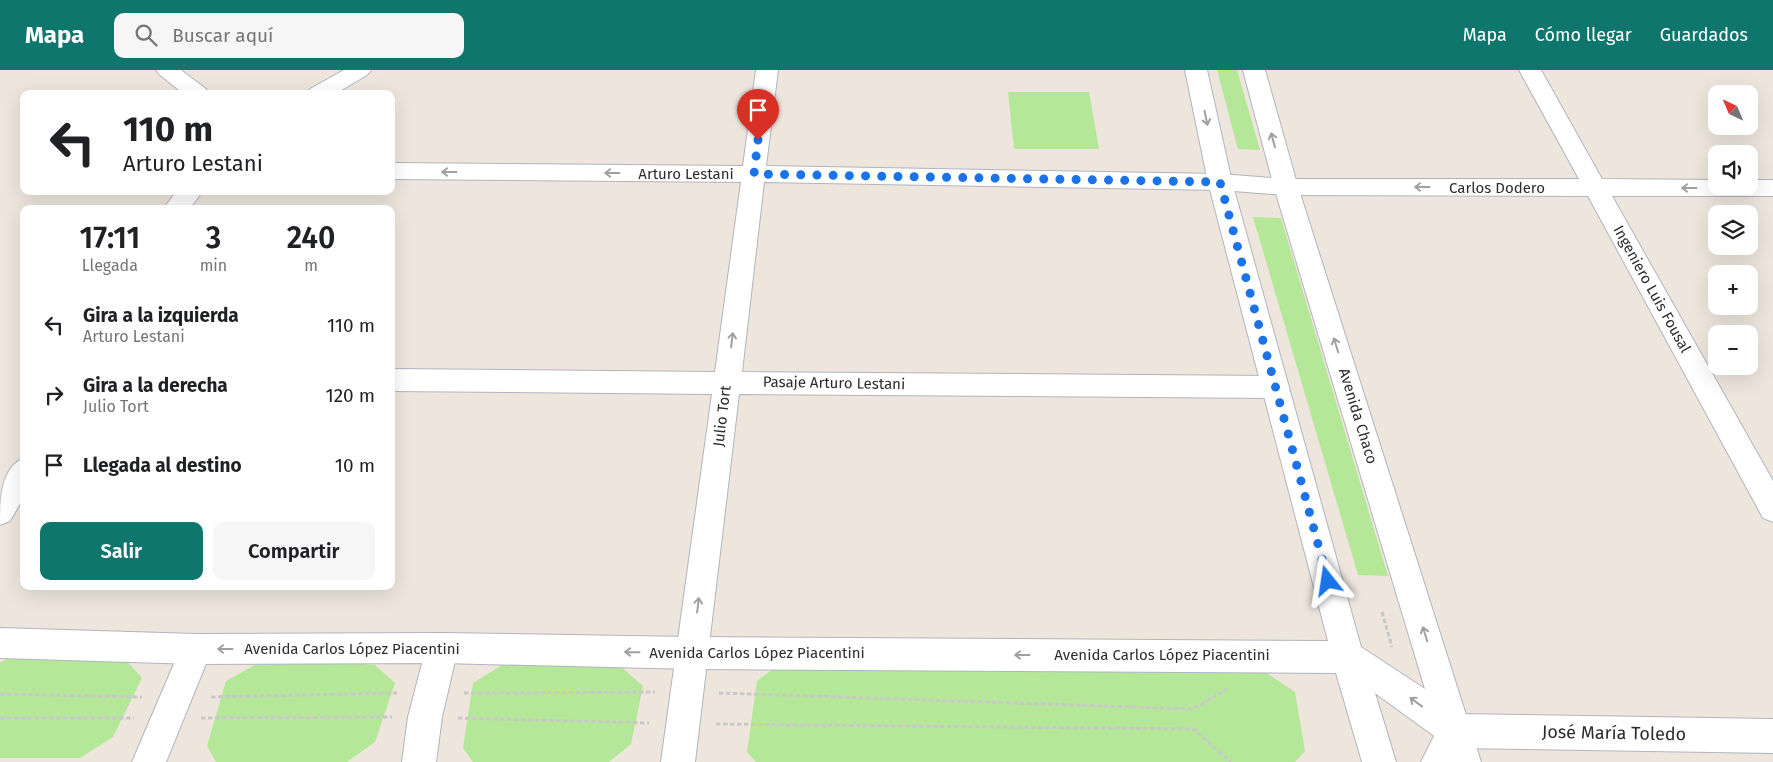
<!DOCTYPE html>
<html lang="es">
<head>
<meta charset="utf-8">
<style>
	body { margin:0; font-family:"Fira Sans",sans-serif; background:#f6f6f6; color:#202124; height:100vh; display:flex; flex-direction:column; font-size:19px; white-space:nowrap }
	* { box-sizing:border-box; margin:0 }
	p { font-size:16px; color:#757577 }
	.icon { flex:none; width:28px; height:28px; fill:none; stroke:currentColor; stroke-width:2; stroke-linecap:round; stroke-linejoin:round }
	.map { position:relative; flex:1; overflow:hidden }
	.sheet { position:absolute; left:20px; top:135px; width:375px; height:385px; display:flex; flex-direction:column; background:#fff; border-radius:10px; box-shadow:0 5px 20px #0002 }
	.sheet>* { flex:none }
	.top-card { position:absolute; left:20px; top:20px; width:375px; height:105px; border-radius:10px; box-shadow:0 5px 20px #0002; background:#fff; color:#202124; overflow:hidden }
	.needle { width:32px; rotate:316deg }
	.buttons { position:absolute; left:1708px; top:15px; display:grid; gap:10px }
	.buttons a { display:grid; place-items:center; width:50px; height:50px; border-radius:10px; background:#fff; box-shadow:0 5px 20px #0002; font-size:25px }
	.pin { position:absolute; display:grid; place-items:center; width:42px; height:42px; color:#fff; margin:-51px -21px; border-radius:50% 50% 50% 0; rotate:-45deg; box-shadow:0 0 5px #0007 }
	.pin .icon { rotate:45deg }
	.me { position:absolute; width:55px; margin:-28px; rotate:345deg; stroke-linejoin:round; filter:drop-shadow(0 0 4px #0008) }
	.turn { display:flex; align-items:center; gap:18px; height:105px; padding:0 20px; font-size:22px }
	.turn .icon { width:65px; height:65px; stroke-width:2.5 }
	.turn b { display:block; font-size:35px; line-height:42px }
	.eta { display:flex; justify-content:space-evenly; align-items:center; height:85px; text-align:center }
	.eta b { font-size:30px; font-weight:600; line-height:35px }
	.button { display:flex; gap:10px; margin-top:auto; padding:10px 20px }
	.button a { flex:1; height:58px; border-radius:10px; background:#0f766e; color:#fff; font-size:20px; font-weight:600; line-height:58px; text-align:center }
	.button a+a { background:#f6f6f6; color:#202124 }
	ul { padding:0; list-style:none }
	li { display:flex; align-items:center; gap:15px; height:70px; padding:0 20px }
	li div { flex:1 }
	li b { display:block; font-size:19px }
	li em { font-style:normal }
	header { display:flex; align-items:center; gap:30px; box-sizing:border-box; height:70px; padding:0 25px; background:#0f766e; color:#fff }
	header strong { font-size:24px }
	nav { display:flex; gap:28px; margin-inline-start:auto; font-size:18px }
	.search { width:350px; height:45px; background:#f6f6f6; display:flex; align-items:center; gap:12px; box-sizing:border-box; padding:0 18px; border-radius:10px; color:#757577; font-size:19px }
	.map>svg:first-child { display:block }
	.green { fill:#b5e798 }
	.lines { fill:none; stroke-linecap:round; stroke-linejoin:round }
	.street-casing { stroke:#b1b4c0; stroke-width:2 }
	.secondary-casing { stroke:#b1b4c0; stroke-width:2 }
	.path { stroke:#c8c8c8; stroke-width:3; stroke-dasharray:4.5 2.5; stroke-linecap:butt }
	.street { fill:#fff; fill-rule:evenodd }
	.secondary { fill:#fff; fill-rule:evenodd }
	.oneway { stroke:#a0a0a0 }
	.route { stroke:#1a73e8; stroke-width:9; stroke-dasharray:0 16.2 }
	.labels { text-anchor:middle; stroke-width:4; stroke-linejoin:round; paint-order:stroke }
	.street-label { font-size:15px; fill:#2c2c2c; stroke:#fff }
	.near-street-label { font-size:18px; fill:#2c2c2c; stroke:#fff }
</style>
</head>
<body>
<header>
<strong>Mapa</strong>
<div class="search"><svg class="icon" aria-label="search" viewBox="0 0 24 24"><circle cx="10" cy="10" r="6"/><path d="M15 15l6 6"/></svg>Buscar aquí</div>
<nav><a>Mapa</a><a>Cómo llegar</a><a>Guardados</a></nav>
</header>
<div class="map">
<svg width="1773" height="692" viewBox="0 0 1773 692">
	<rect width="100%" height="100%" fill="#eee6dd"/>
	<path class="green" d="M1217 0H1237L1260 80 1238 79Z
		M1008 22H1089L1099 79H1014Z
		M1253 147 1281 148 1388 506 1358 505Z
		M17 583 125 589 142 608 113 667 80 688H0V593Z
		M267 588 375 595 395 613 375 672 347 692H216L207 676 226 611Z
		M510 590 620 596 643 616 631 674 609 692H473L463 678 473 613Z
		M781 593 1265 602 1295 622 1305 681 1295 692H756L747 682 757 611Z"/>
	<g class="lines">
		<defs>
			<path id="street" d="M156 0H181L206 19 209 24H184L160 5Z
				M344 0H371L367 5 335 24H307L310 19Z
				M756 0H778L766 96 1220 104 1286 109H1579L1519 0H1541L1602 109 1716 110V116H1749V110H1773V126H1612L1773 411V452L1763 448 1588 126 1286 125 1220 120 764 112 742 302 1276 306 1286 309 1289 317 1286 325 1276 328 739 324 695 692H661L712 324 391 321V299L715 302 741 112 391 109V93L743 96Z
				M177 121H203L189 139H163Z
				M24 388V427L10 451 0 455C0 431 0 398 24 388Z
				M442 563 453 567 458 578 442 647 436 692H402L408 647 426 578 431 567Z
				M196 564 207 568 212 579 166 692H132L185 568Z
				M1455 644 1773 649V683L1455 678 1443 673 1438 661 1443 649Z"/>
			<path id="secondary" d="M1185 0H1207L1232 112 1361 577 1425 619 1274 117 1243 0H1265L1298 117 1481 692H1421L1434 666 1375 623 1396 692H1362L1336 603 692 599 442 593 196 594 0 588V558L196 564 442 563 692 567 1328 571 1208 112Z"/>
		</defs>
		<use href="#street" class="street-casing"/>
		<use href="#secondary" class="secondary-casing"/>
		<path class="path" d="M1382 542 1392 577
			M464 623 655 622
			M719 623 1193 639 1227 619
			M0 624 142 627
			M211 627 397 623
			M0 648H134
			M201 648 392 647
			M458 648 649 653
			M716 654 1193 659 1231 692"/>
		<use href="#street" class="street"/>
		<use href="#secondary" class="secondary"/>
	</g>
	<defs><path id="oneway-shaft" d="M-6 0H5M1.5-3L5.5 0L1.5 3" fill="none" stroke-width="1.6" stroke-linecap="round" stroke-linejoin="round" transform="scale(1.25)"/></defs>
	<g class="oneway">
		<use href="#oneway-shaft" transform="translate(1206 48) rotate(78)"/>
		<use href="#oneway-shaft" transform="translate(1273 70) rotate(-105)"/>
		<use href="#oneway-shaft" transform="translate(449 102) rotate(-180)"/>
		<use href="#oneway-shaft" transform="translate(612 103) rotate(-180)"/>
		<use href="#oneway-shaft" transform="translate(1422 117) rotate(-180)"/>
		<use href="#oneway-shaft" transform="translate(1689 118) rotate(180)"/>
		<use href="#oneway-shaft" transform="translate(732 270) rotate(-83)"/>
		<use href="#oneway-shaft" transform="translate(1336 275) rotate(-107)"/>
		<use href="#oneway-shaft" transform="translate(698 535) rotate(-83)"/>
		<use href="#oneway-shaft" transform="translate(1425 564) rotate(-107)"/>
		<use href="#oneway-shaft" transform="translate(225 579) rotate(180)"/>
		<use href="#oneway-shaft" transform="translate(632 582) rotate(-179)"/>
		<use href="#oneway-shaft" transform="translate(1022 585) rotate(-180)"/>
		<use href="#oneway-shaft" transform="translate(1416 632) rotate(-144)"/>
	</g>
	<g class="lines">
		<path class="route" d="M758 70 754 104 1220 112 1328 511"/>
	</g>
	<g class="labels">
		<g class="street-label">
			<text x="686" y="109">Arturo Lestani</text>
			<text x="1497" y="123">Carlos Dodero</text>
			<text transform="translate(1652 219) rotate(61)" y="5">Ingeniero Luis Fousal</text>
			<text transform="translate(834 313) rotate(1)" y="5">Pasaje Arturo Lestani</text>
			<text transform="translate(722 346) rotate(-83)" y="5">Julio Tort</text>
			<text transform="translate(1358 346) rotate(73)" y="5">Avenida Chaco</text>
			<text x="352" y="584">Avenida Carlos López Piacentini</text>
			<text x="757" y="588">Avenida Carlos López Piacentini</text>
			<text x="1162" y="590">Avenida Carlos López Piacentini</text>
		</g>
		<g class="near-street-label">
			<text transform="translate(1614 663) rotate(1)" y="6">José María Toledo</text>
		</g>
	</g>
</svg>
<div class="buttons">
<a><svg class="needle" viewBox="-14 -14 28 28"><path d="M0-13l5 13h-10z" fill="#e53935"/><path d="M0 13l5-13h-10z" fill="#757577"/></svg></a>
<a><svg class="icon" aria-label="sound" viewBox="0 0 24 24"><path d="M4 9h4l5-4v14l-5-4H4zM17 9q2 3 0 6"/></svg></a>
<a><svg class="icon" aria-label="layers" viewBox="0 0 24 24"><path d="M12 4l9 5-9 5-9-5zM3 14l9 5 9-5"/></svg></a>
<a>+</a>
<a>−</a>
</div>
<div class="pin" style="left:758px;top:70px;background:#d93025"><svg class="icon" aria-label="arrive" viewBox="0 0 24 24"><path d="M6 21V4h12l-3 4 3 4H6"/></svg></div>
<svg class="me" style="left:1328px;top:511px" viewBox="-20 -20 40 40"><path d="M0-17L14 15 0 8-14 15z" fill="#1a73e8" stroke="#fff" stroke-width="4"/></svg>
<div class="top-card">
<div class="turn"><svg class="icon" aria-label="left" viewBox="0 0 24 24"><path d="M17 20v-9H6M10 6l-5 5 5 5"/></svg><div><b>110 m</b>Arturo Lestani</div></div>
</div>
<section class="sheet">
<div class="eta">
<div><b>17:11</b><p>Llegada</p></div>
<div><b>3</b><p>min</p></div>
<div><b>240</b><p>m</p></div>
</div>
<ul>
<li><svg class="icon" aria-label="left" viewBox="0 0 24 24"><path d="M17 20v-9H6M10 6l-5 5 5 5"/></svg><div><b>Gira a la izquierda</b><p>Arturo Lestani</p></div><em>110 m</em></li>
<li><svg class="icon" aria-label="right" viewBox="0 0 24 24"><path d="M7 20v-9h11M14 6l5 5-5 5"/></svg><div><b>Gira a la derecha</b><p>Julio Tort</p></div><em>120 m</em></li>
<li><svg class="icon" aria-label="arrive" viewBox="0 0 24 24"><path d="M6 21V4h12l-3 4 3 4H6"/></svg><div><b>Llegada al destino</b></div><em>10 m</em></li>
</ul>
<div class="button"><a>Salir</a><a>Compartir</a></div>
</section>
</div>
</body>
</html>
